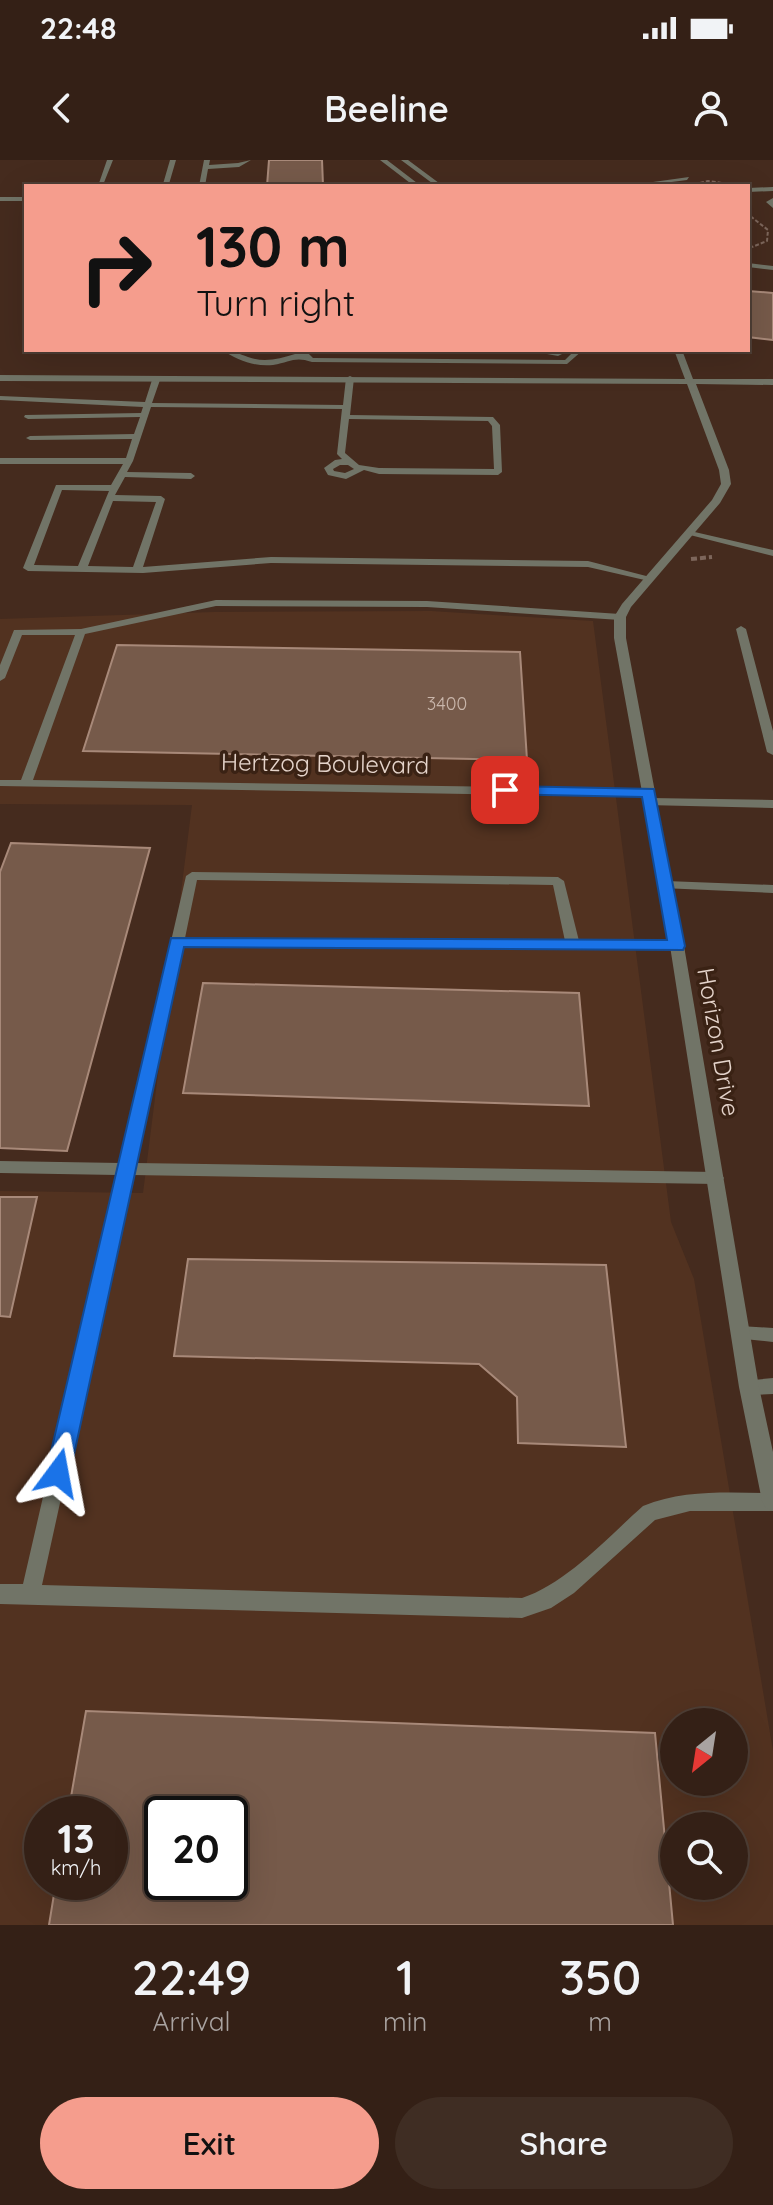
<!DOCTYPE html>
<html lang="en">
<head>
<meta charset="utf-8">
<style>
	body { margin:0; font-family:Quicksand,sans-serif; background:#3f2d23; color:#f1f3f6; height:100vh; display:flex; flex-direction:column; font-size:30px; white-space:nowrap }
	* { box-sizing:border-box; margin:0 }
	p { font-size:26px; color:#a9a3a1 }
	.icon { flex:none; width:44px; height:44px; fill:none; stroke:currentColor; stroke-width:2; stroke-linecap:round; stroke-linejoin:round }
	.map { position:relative; height:1765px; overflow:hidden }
	.sheet { display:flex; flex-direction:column; background:#342016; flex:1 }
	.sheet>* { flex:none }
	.hud { position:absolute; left:24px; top:24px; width:726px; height:168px; border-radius:0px; box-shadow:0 8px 32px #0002,0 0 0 2px #4e3e35; background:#f59d8d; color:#111; overflow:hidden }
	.needle { width:52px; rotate:210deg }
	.buttons { position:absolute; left:660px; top:1548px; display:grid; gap:16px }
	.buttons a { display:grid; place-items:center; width:88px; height:88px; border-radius:50%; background:#342016; box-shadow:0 8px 32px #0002,0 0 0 2px #4e3e35; font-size:40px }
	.speed { position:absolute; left:24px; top:1636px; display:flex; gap:16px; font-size:40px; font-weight:700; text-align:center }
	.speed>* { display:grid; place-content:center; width:104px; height:104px; border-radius:50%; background:#342016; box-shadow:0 8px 32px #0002,0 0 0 2px #4e3e35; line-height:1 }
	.speed small { font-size:20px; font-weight:400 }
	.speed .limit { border:4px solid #111; border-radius:12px; background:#fff; color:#111 }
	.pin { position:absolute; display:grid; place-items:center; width:68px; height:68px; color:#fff; margin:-34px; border-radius:16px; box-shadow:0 4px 12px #0006 }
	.me { position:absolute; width:88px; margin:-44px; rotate:13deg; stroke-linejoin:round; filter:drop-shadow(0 0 6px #0008) }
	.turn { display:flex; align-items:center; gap:28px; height:168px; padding:0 40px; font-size:36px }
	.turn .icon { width:104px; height:104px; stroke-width:2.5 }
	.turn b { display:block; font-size:56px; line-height:68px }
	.eta { display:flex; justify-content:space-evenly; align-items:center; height:136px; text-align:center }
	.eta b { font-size:48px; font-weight:600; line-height:56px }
	.primary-button { display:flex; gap:16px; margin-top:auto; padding:16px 40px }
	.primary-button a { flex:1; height:92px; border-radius:48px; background:#f59d8d; color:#111; font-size:32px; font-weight:600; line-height:92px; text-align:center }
	.primary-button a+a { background:#3f2d23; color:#f1f3f6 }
	.status { display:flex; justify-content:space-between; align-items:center; height:56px; padding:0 40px; background:#342016; direction:ltr }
	.status svg { height:22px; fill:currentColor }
	header { display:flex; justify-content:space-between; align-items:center; height:104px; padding:0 40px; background:#342016; font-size:36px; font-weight:600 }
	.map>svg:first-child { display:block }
	.built { fill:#523220; fill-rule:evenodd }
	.building { fill:#765a4a; stroke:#a88979; stroke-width:2; fill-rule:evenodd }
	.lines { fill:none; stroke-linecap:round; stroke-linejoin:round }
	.path-far1 { stroke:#7d665b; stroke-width:2; stroke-dasharray:4 2; stroke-linecap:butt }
	.path { stroke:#7d665b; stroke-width:4; stroke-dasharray:6 3; stroke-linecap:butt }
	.service { fill:#717467; fill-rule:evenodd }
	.minor { fill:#717467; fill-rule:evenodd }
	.route { fill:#1a73e8; stroke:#114b97; stroke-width:2 }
	.labels { text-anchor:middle; stroke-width:7; stroke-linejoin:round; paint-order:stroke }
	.far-number-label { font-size:18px; fill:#c9b6ab }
	.street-label { font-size:24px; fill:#e5d4cb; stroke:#3a2214 }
</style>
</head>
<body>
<div class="status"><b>22:48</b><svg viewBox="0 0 49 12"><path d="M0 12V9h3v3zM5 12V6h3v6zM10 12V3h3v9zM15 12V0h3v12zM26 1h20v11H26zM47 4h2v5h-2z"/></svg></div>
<header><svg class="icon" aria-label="back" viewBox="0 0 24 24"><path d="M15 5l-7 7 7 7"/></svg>Beeline<svg class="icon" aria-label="person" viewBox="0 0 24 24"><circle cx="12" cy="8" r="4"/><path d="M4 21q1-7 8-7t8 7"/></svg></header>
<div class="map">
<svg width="773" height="1765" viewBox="0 0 773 1765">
	<rect width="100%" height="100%" fill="#452b1e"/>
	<path class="built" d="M431 451 593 461 671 1062 694 1119 773 1591V1765H0V1031L143 1033 192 645 0 644V459L214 452ZM674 1562H734V1622H674ZM42 1654H110V1722H42ZM162 1654H230V1722H162ZM674 1666H734V1726H674Z"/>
	<path class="building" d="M269 0H322L323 25 267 26Z
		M748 131 773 133V180L748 177Z
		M117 485 520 492 527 600 83 591Z
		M11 683 150 688 67 991 0 988V712Z
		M203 823 579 833 589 946 183 933Z
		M0 1037H37L10 1157 0 1156Z
		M188 1099 606 1105 626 1287 518 1283 517 1237 479 1204 174 1196Z
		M86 1551 655 1573 673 1765H49L56 1722H110V1654H68ZM162 1654H230V1722H162Z"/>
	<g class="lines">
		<path class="path-far1" d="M700 23 708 21 737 25
			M749 45V55L768 70 767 81 752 87"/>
		<path class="path" d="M691 399 712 397"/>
		<path class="service" d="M107 0H113L103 25 98 26Z
			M170 0H176L169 24 166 26 163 24Z
			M204 0H210L209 5 238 3 251 0 239 7 208 9 205 26H199Z
			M689 17 687 20 656 24 653 22Z
			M773 27V31L748 32V28Z
			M0 37H26V41H0Z
			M773 38V48L766 42Z
			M222 190C233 190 239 194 248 197 264 203 279 199 295 194L288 190 307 192 313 198 565 200 575 190H583L567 204 312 202C295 196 290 202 273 205 255 207 237 200 222 190Z
			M525 190H545L562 194 558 196Z
			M350 216 354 218 350 255 493 257 500 265 502 312 498 315 379 314 364 310 346 319 328 315 324 308 335 300 342 299 337 294 342 249 151 247 133 301 127 312 191 313 195 316 191 319 125 317 115 335 161 336 165 339 143 407 271 397 588 401 654 418 649 421 588 407 271 403 143 413 28 411 23 408 56 325H111L123 304H0V298H126L132 279 30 280 26 278 30 276 134 274 140 257 28 259 24 257 25 255 141 253 143 247 0 240V236L145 242 152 220 156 218 160 220 152 243 343 245 346 218ZM349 259 488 261 492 266 494 309 379 308 359 305 345 293ZM340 305H348L354 309 345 313 334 311 333 309ZM62 330 109 331 78 406 34 405ZM113 341 156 342 133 407 88 406Z
			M686 370 773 390V396L686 374Z
			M216 440 427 441 620 454 625 457 620 460 427 447 216 446 85 474 33 620 649 629 655 633 649 637 0 626V620H21L75 475H22L5 518 0 521V505L14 470 81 469Z
			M741 466 746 469 773 571V595L767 592 736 469Z
			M650 638 773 640V648L646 645 644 642Z
			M192 712 558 717 564 721 579 781 677 782 684 786 677 790 183 786 135 1003 716 1012 721 1014 724 1018 721 1022 716 1024 132 1015 42 1425 522 1438C566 1424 609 1376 643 1346 685 1329 729 1333 773 1333V1351H690L655 1360 574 1433 551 1448 522 1458 0 1444V1424H23L117 1015 0 1013V1001L120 1003 186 716ZM197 720 553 725 565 781 185 778Z
			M666 721 773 725V733L662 728 660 725 662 722Z
			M740 1166 773 1168V1182L734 1178 732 1173 734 1168Z
			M773 1218V1234L749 1235 743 1233 740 1227 743 1221Z"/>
		<path class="minor" d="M380 0H387L421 26H414Z
			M401 0H408L443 26H436Z
			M748 103 773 106V110L748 107Z
			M674 190H682L693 219H773V225L696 224 729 310 731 324 720 343 631 447 626 457V478L684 786 759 1227 773 1292V1351L766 1348 762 1341 739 1227 670 786 614 478V457L622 444 712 340 721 324 719 310 687 224 0 221V215L685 219Z"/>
	</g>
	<path class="route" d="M505 626 654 629 685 786 683 790 184 787 70 1313 66 1321 58 1324 50 1321 46 1313 171 778 667 780 642 637 499 634 497 630Z"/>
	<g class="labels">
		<g class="far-number-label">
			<text x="447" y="550">3400</text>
		</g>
		<g class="street-label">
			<text transform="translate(325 604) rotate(1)" y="8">Hertzog Boulevard</text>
			<text transform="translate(718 882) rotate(80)" y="8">Horizon Drive</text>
		</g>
	</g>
</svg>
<div class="buttons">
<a><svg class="needle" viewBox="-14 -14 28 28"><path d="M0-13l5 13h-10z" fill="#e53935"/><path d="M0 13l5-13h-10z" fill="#a9a3a1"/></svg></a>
<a><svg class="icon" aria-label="search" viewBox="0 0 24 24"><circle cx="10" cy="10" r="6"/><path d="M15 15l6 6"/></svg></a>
</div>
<div class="speed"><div>13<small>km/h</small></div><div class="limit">20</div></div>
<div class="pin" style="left:505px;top:630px;background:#d93025"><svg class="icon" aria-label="arrive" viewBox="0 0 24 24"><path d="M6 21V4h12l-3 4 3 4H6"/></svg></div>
<svg class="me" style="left:58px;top:1313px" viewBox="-20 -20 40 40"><path d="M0-17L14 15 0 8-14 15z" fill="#1a73e8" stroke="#fff" stroke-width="4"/></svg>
<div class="hud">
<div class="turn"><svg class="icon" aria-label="right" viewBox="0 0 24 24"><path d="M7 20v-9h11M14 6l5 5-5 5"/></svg><div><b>130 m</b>Turn right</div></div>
</div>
</div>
<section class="sheet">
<div class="eta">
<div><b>22:49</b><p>Arrival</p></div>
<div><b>1</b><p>min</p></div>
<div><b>350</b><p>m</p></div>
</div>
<div class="primary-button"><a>Exit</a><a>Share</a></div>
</section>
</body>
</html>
